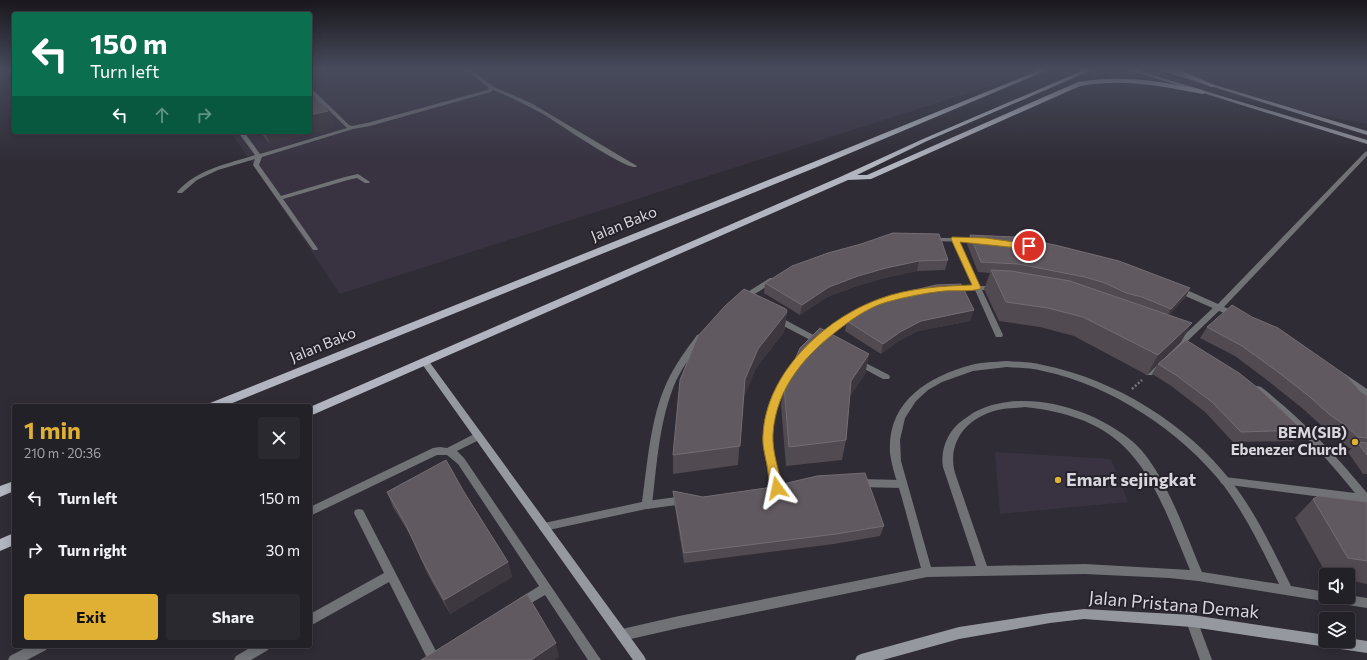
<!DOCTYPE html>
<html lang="en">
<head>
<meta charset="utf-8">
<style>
	body { margin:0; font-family:Commissioner,sans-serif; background:#2b2930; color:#f1f3f6; height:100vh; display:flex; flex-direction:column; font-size:15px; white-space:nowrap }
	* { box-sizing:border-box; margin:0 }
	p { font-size:13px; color:#a3a3a8 }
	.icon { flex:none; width:22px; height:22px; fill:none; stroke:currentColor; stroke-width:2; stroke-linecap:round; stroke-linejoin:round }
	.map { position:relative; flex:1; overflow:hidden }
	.panel { position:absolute; left:12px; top:404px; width:300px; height:244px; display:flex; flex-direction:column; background:#232128; border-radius:4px; box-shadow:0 2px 10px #0003,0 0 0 1px #403e45 }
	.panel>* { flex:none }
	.banner { position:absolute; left:12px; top:12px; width:300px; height:122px; border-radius:4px; box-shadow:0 2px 10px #0003,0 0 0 1px #403e45; background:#0b6e4f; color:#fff; overflow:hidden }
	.buttons { position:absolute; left:1319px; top:568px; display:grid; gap:8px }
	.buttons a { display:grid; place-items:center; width:36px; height:36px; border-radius:4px; background:#232128; box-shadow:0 2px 10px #0003,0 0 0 1px #403e45; font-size:20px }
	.pin { position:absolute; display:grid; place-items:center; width:34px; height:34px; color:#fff; margin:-17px; border:2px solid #fff; border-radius:50%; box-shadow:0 1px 4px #0007 }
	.me { position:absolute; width:44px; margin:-22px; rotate:348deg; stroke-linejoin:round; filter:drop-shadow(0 0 3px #0008) }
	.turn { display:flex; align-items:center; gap:14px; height:84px; padding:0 12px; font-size:18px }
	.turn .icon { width:52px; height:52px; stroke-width:2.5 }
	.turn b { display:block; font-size:28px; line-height:34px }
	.lanes { display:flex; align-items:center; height:38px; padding:0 12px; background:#0003; justify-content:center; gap:20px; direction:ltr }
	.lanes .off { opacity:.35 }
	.round { display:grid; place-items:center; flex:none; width:42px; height:42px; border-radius:4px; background:#2b2930 }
	.headline { display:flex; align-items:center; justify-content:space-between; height:68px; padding:0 12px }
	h1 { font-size:24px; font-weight:700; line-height:30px; color:#dfb034 }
	.action { display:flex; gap:8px; margin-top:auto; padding:8px 12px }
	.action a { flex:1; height:46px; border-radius:4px; background:#dfb034; color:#111; font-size:16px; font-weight:700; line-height:46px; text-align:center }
	.action a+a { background:#2b2930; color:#f1f3f6 }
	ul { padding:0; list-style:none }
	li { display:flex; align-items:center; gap:12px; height:52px; padding:0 12px }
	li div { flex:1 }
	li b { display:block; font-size:15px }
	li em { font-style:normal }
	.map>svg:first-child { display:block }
	.built { fill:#393341 }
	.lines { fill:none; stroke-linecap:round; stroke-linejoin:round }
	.path { stroke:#79777e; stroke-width:2.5; stroke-dasharray:2 2; stroke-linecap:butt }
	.lane { fill:#707276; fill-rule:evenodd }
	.street { fill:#707276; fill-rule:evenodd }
	.secondary { fill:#96989f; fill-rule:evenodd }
	.primary { fill:#b2b5bf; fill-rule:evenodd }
	.wall { fill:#514a51 }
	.shaded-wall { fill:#3d373f }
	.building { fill:#605960; stroke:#736d73 }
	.route { fill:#dfb034; stroke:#917222 }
	.poi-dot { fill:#dfb034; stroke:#26222b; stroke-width:1.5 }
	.labels { text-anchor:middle; stroke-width:4; stroke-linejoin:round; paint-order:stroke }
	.street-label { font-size:15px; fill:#d9d7dd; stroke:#26222b }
	.poi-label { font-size:15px; font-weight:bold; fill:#d9d7dd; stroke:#26222b; text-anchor:end }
	.near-poi-label { font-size:18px; font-weight:bold; fill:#d9d7dd; stroke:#26222b; text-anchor:start }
	.near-street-label { font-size:18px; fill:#d9d7dd; stroke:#26222b }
</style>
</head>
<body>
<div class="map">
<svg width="1367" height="660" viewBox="0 0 1367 660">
	<rect width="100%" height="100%" fill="#2f2c35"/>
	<path class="built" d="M310 70H1040L340 294 231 132H310Z
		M1094 70H1367V124Z
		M995 452 1111 459 1128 502 1000 514Z"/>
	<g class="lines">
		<path class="path" d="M1132 389 1142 380"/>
		<path class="lane" d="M466 70H471L494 87 531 103 637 166 636 167C624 169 558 123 543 114 527 105 510 97 493 90L491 92 370 126 353 129 262 157 259 165 281 196 345 177 358 174 370 182 369 183H365L357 178 348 180 283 199 318 249 317 250H313L253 165 255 159 218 170 197 180 182 193H178L177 192C197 169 228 164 255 155L238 132H244L260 154 347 128 310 92V87L349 125 352 126 367 123 487 90 489 88Z
			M955 237 958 239 980 286H995L999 288 995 290H982L1003 335 1002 337H996L995 335 975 290H952L948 288 952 286H973L952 239Z
			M897 295 901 297 900 299C870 307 847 323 823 340L824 342 820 345 772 320 771 318 775 315 778 316 817 337C839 317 868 302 897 295Z
			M1216 305H1222L1223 307 1152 375H1146L1145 373 1146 371Z
			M858 359 889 375 890 377 889 379H883L855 364 854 362 855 360Z
			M793 366 796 367 797 369C783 392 770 417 773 445 774 460 779 474 782 488L781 491 777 492 773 491 772 488C769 474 765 460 763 445 761 417 775 390 790 367Z
			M1258 386 1261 387C1301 418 1335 454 1367 493V503L1222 484 1220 481 1222 478 1225 477 1355 493C1325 456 1293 421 1255 391L1254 389 1255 387Z
			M478 432 481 433 483 436 481 439 457 451 464 458 601 660H588L545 595 521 609 517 608 515 604 517 600 539 586 458 464 447 455H437L310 516V507L433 448 440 447 447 448Z
			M859 479 902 480 906 481 907 484 906 487 902 488 859 487 855 486 854 483 855 480Z
			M684 496 688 497 689 500 688 503 684 504 647 509 643 508 642 505 643 502 647 501Z
			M359 509 363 510 438 655 440 660H426L427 658 389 582 310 626V614L384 573 354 513 355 510Z
			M29 646H48L46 650 27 660H8L10 656Z
			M253 646H270L268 650 251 660H234L236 656Z"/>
		<path class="street" d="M1367 151V156L1224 307 1239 313 1240 315 1239 317H1233L1174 291 1173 289 1174 287H1180L1218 304 1365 152Z
			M930 238H979L982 240 979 242 928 241 927 240 928 239Z
			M770 278H776L777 280 745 300H739L738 298Z
			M700 334 704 337C695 352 683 365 676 381 659 420 657 464 652 505L651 508 544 531 540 530 539 527 540 524 544 523 642 502C648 461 650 419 667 382 675 365 686 350 697 335Z
			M1007 361C1019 362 1032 362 1043 365 1114 379 1187 424 1231 481 1256 513 1273 550 1291 586L1326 592V597H1348V595L1367 598V608L1198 581 1169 578 1085 574 927 577 679 628 622 641 618 639 616 635 618 631 622 629 679 616 921 568C914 544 908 519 901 495 897 481 892 468 890 453 887 402 927 377 971 365 982 362 995 362 1007 361ZM1007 367C1019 368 1032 368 1043 371 1111 385 1182 432 1224 486 1246 516 1263 551 1279 584L1202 572C1185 533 1164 468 1132 441 1094 409 1027 388 979 410 973 412 968 417 963 420 948 430 940 450 943 467L976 566 931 567 901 461 900 440 905 418 916 401 928 390 942 382 973 371ZM1025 407C1137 419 1152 479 1190 570L1085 564 987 566 955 473C946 439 971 414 1003 409 1010 408 1018 408 1025 407Z
			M1345 374 1367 389V396L1342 379 1341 377 1342 375Z
			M1192 615 1196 617 1212 660H1200L1186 621 1188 617Z"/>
		<path class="secondary" d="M1129 70H1136L1367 140V144Z
			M1159 70H1166L1367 131V135Z
			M425 359 428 360 644 656 646 660H633L422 364 421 362Z
			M1084 609 1192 615 1326 635V641H1348V638L1367 641V653L1192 627 1084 619 1050 623 959 639 883 660H855L857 656 861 654 959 627 1050 613Z"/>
		<path class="primary" d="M1040 70H1048L817 167 225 406H208L210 403 811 163Z
			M1084 70H1092L927 141 857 175H867L1078 82C1114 76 1147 79 1183 86 1190 87 1200 88 1206 92L1203 94C1162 86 1122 78 1080 86L871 179 848 180 310 416V407L840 177 923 139Z
			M1172 70H1180L1216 86 1211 87Z
			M14 481V491L0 497V486Z
			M14 533V545L0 551V539Z"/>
	</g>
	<path class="wall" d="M328 111 334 127 270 144 260 132H310Z
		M939 234 948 260 945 270 917 271 884 278 857 286 827 297 800 315 764 293 765 283Z
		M970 235 1190 288 1185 298 1169 315 1181 342 1147 375 1074 336 1040 327 999 321 984 289 990 273 978 272 967 244Z
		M974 310 970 321 918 331 897 342 881 354 845 331 847 321Z
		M787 312 784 332 756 368 743 399 738 465 673 474V455Z
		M1207 327 1361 392 1367 396V474H1363L1348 452 1352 448H1349L1336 435 1321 425 1302 408 1267 380 1235 356 1200 338Z
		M869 354 865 374 850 396 846 440 842 460 786 466 781 405 784 385Z
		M1158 364 1302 430 1293 441 1233 442 1205 412 1170 385 1152 374Z
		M673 491 703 497 884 526 880 536 834 544 684 563 674 501Z
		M387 492H464L508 562 512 577 450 614 428 575 412 538 393 507Z
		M1313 499 1367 502V584L1348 580V575H1327L1295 518Z"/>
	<path class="shaded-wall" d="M328 111 334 127 270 144 265 132H310V115Z
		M919 261 917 271 884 278 857 286 827 297 800 315 802 305 829 287 858 276 886 268Z
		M1190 288 1185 298 1165 319 1171 309Z
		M974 310 970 321 918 331 897 342 881 354 883 344 900 332 921 321Z
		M787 312 784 332 756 368 743 399 738 465 745 379 758 349Z
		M1192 323 1181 342 1147 375 1158 355Z
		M869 354 865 374 847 401 851 381Z
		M508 562 512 577 450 614 444 600Z
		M556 643 559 657 555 660H531Z"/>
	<path class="building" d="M310 91 328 111 310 115Z
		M893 233 939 234 948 260 919 261 886 268 858 276 829 287 802 305 765 283 792 266 828 253 861 244Z
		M970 235 1014 237 1055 245 1119 261 1190 288 1171 309 1142 297 1126 293 1105 283 1085 277 1018 264 981 262Z
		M991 270 1011 271 1070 281 1192 323 1158 355 1083 317 1048 308 1006 302Z
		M961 284 974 310 921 321 900 332 883 344 847 321 864 310 902 293 936 285Z
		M744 289 786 309 787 312 758 349 745 379 740 446 673 455 680 380 698 336 725 306Z
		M1232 305 1252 317 1278 328 1347 376 1361 392 1367 396V438L1358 437 1345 425 1330 415 1310 397 1274 369 1242 346 1207 327Z
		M820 328 869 354 851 381 846 440 789 447 784 385 800 348Z
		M1186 340 1239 373 1263 392 1302 430 1241 432 1212 402 1176 375 1158 364Z
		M1357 442 1367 443V455Z
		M446 460 464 492 508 562 444 600 422 560 405 523 387 492Z
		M865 473 884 526 836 534 684 553 673 491 703 497 766 488 817 476Z
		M1319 496 1367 502V561L1348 558 1313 499Z
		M527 594 556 643 531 660H421Z"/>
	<linearGradient id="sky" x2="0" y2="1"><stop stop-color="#1a181d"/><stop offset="0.43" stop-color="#474b5c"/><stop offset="1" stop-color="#474b5c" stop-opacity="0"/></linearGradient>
	<rect width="1367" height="162" fill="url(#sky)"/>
	<path class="route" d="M952 237 986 238 1029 244 1033 246 1029 249 960 242 981 288 980 289C969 292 955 290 944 291 925 293 905 297 887 302 870 307 855 317 842 327 806 354 776 387 773 434 772 452 779 471 783 488L781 491 777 493 773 491C769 484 768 473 767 465 765 455 762 445 763 435 766 373 824 319 879 299 908 288 941 286 972 285L951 239Z"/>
	<g class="poi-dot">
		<circle cx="1355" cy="442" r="4"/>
		<circle cx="1058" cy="480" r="4"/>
	</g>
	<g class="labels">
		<g class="street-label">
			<text transform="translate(624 224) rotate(-22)" y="5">Jalan Bako</text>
			<text transform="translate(323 345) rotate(-22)" y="5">Jalan Bako</text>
		</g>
		<g class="poi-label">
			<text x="1347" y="438">BEM(SIB)<tspan x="1347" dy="17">Ebenezer Church</tspan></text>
		</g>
		<g class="near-poi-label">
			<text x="1066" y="486">Emart sejingkat</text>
		</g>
		<g class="near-street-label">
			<text transform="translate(1174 605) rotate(5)" y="6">Jalan Pristana Demak</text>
		</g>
	</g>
</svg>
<div class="buttons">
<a><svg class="icon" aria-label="sound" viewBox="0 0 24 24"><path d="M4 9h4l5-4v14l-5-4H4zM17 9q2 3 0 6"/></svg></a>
<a><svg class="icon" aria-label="layers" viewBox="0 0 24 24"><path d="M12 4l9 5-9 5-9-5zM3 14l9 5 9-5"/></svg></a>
</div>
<div class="pin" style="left:1029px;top:246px;background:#d93025"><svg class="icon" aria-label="arrive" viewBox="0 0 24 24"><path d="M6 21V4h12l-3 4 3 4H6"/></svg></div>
<svg class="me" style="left:777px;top:488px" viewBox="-20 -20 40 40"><path d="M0-17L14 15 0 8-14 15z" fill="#dfb034" stroke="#fff" stroke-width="4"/></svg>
<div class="banner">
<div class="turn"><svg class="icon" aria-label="left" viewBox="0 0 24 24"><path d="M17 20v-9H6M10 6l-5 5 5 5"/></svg><div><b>150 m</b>Turn left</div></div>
<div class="lanes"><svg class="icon" aria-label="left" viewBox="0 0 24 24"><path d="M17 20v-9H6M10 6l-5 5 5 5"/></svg><svg class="icon off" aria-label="ahead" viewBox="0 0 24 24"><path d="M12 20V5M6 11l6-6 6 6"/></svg><svg class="icon off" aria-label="right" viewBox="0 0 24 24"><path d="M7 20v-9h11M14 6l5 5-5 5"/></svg></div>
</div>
<section class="panel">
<div class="headline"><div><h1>1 min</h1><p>210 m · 20:36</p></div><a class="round"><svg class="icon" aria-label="close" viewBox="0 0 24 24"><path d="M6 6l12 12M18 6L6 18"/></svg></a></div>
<ul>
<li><svg class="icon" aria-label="left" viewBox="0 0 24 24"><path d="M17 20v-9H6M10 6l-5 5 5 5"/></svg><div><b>Turn left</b></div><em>150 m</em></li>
<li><svg class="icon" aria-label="right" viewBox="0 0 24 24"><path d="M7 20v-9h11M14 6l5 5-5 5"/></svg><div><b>Turn right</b></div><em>30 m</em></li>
</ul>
<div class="action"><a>Exit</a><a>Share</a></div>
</section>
</div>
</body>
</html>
